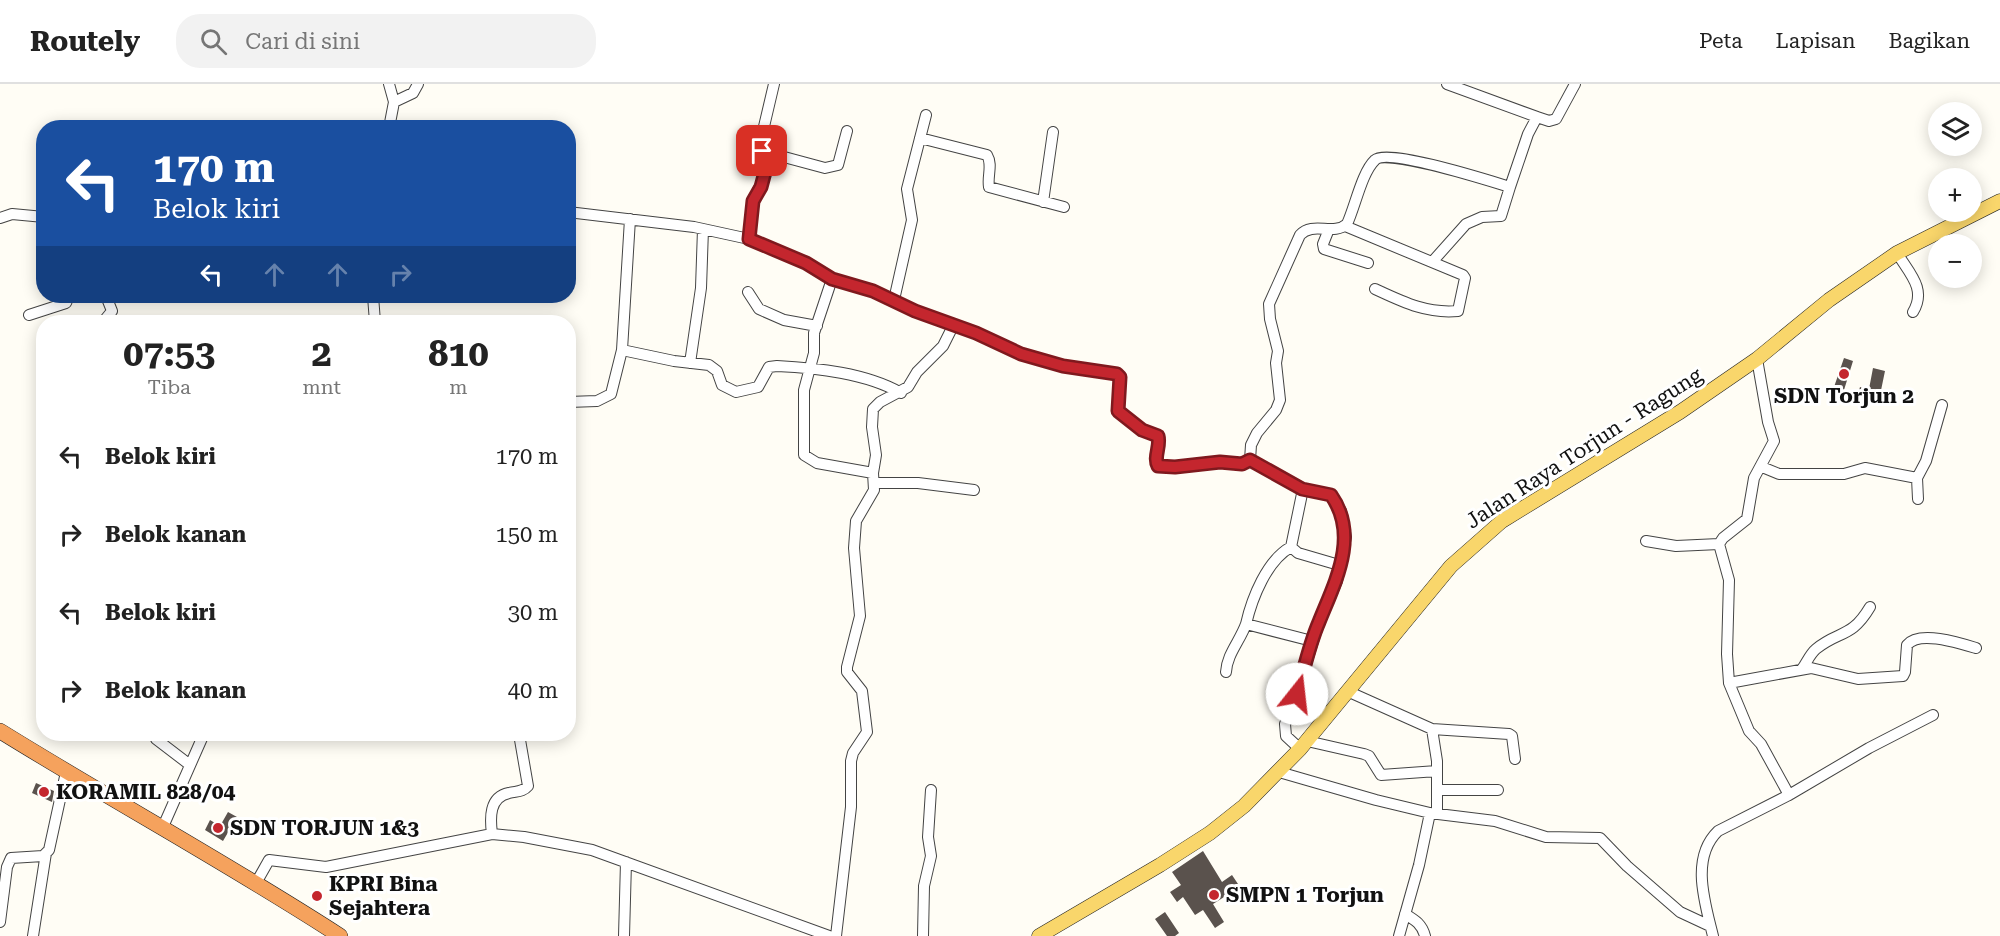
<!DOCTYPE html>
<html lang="id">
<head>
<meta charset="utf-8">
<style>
	body { margin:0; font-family:"Roboto Serif",serif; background:#f2f2f2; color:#222; height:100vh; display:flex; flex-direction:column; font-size:22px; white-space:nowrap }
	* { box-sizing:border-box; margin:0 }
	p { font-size:20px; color:#767676 }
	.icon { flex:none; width:33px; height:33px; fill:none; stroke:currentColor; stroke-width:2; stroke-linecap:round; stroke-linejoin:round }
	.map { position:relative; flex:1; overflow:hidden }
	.sheet { position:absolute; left:36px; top:231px; width:540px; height:426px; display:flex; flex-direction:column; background:#fff; border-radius:24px; box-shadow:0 3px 15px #0003 }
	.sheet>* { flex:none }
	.banner { position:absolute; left:36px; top:36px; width:540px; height:183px; border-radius:24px; box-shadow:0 3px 15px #0003; background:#1a4fa0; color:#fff; overflow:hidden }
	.tools { position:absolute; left:1928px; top:18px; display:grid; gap:12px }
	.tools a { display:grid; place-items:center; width:54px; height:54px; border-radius:50%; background:#fff; box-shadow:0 3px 15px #0003; font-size:30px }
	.pin { position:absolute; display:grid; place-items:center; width:51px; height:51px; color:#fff; margin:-26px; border-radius:12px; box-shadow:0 3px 9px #0006 }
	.me { position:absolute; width:66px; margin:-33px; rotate:16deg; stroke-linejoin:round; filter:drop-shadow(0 0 4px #0008) }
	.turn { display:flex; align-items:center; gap:21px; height:126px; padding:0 18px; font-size:27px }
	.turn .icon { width:78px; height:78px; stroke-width:2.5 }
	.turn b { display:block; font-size:42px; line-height:51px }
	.lanes { display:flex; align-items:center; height:57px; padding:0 18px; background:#0003; justify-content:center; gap:30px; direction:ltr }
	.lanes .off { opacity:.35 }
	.eta { display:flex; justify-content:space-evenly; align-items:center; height:102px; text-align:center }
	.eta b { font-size:36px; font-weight:700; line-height:42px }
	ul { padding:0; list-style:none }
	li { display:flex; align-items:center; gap:18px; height:78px; padding:0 18px }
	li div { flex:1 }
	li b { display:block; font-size:22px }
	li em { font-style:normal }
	header { display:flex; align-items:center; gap:36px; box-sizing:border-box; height:84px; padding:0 30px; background:#fff; border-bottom:2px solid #e0e0e0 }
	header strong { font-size:28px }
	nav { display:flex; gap:33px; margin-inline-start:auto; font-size:21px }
	.search { width:420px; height:54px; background:#f2f2f2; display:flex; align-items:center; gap:15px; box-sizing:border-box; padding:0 21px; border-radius:24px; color:#767676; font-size:22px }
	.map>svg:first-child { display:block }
	.building { fill:#5a524d }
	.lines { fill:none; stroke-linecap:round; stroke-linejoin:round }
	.minor-casing { stroke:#444; stroke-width:12 }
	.major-casing { stroke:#222; stroke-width:15 }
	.highway-casing { stroke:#222; stroke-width:16 }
	.minor { stroke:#fff; stroke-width:10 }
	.major { stroke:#f9d66b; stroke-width:14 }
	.highway { stroke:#f5a25d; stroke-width:15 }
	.route-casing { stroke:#7f191e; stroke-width:15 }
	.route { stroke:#c4262e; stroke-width:10 }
	.poi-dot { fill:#c4262e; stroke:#fff; stroke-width:2 }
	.labels { text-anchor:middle; stroke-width:6; stroke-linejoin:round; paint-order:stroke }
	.poi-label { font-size:21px; font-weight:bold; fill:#111; stroke:#fff; text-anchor:start }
	.street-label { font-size:21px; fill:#111; stroke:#fff }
</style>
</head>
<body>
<header>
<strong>Routely</strong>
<div class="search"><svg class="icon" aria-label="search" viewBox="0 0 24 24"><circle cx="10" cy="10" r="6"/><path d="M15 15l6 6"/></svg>Cari di sini</div>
<nav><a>Peta</a><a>Lapisan</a><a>Bagikan</a></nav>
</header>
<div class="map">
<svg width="2000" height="852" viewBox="0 0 2000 852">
	<rect width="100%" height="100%" fill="#fffdf5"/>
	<path class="building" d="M1844 274 1853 277 1844 306 1834 303Z
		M1873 284 1885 287 1879 316 1858 310 1860 303 1869 305Z
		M36 699 54 707 52 718 32 709Z
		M228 728 237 733 223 757 205 746 210 736 220 742Z
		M1203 767 1222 798 1232 791 1240 803 1213 820 1224 838 1215 844 1203 826 1195 831 1183 813 1177 818 1170 808 1181 801 1172 788Z
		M1165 828 1179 849 1175 852H1167L1155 835Z"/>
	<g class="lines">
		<defs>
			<path id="minor" d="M389 0 394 18 389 44
				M1447 0 1537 33
				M394 18 413 9 418 0
				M920 54 987 71C993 81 987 92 989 103L1064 123
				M762 67 825 84 838 81 847 47
				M1043 118 1053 48
				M568 128 694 143 749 155 806 179 832 195 873 207 915 227 977 249 1021 270 1063 282 1117 290 1120 293 1118 327 1142 346 1158 352C1161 362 1153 373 1158 382L1175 383 1220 378 1242 380 1250 376 1303 405 1331 411 1341 427 1346 453 1337 497 1319 538 1293 622 1285 640 1286 652 1300 665
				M0 134 12 130 44 133
				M630 135 622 266 674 277 709 281 717 287 722 301 736 308 758 303 769 283 777 282C817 284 866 289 901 309
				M1345 142 1463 191 1465 194 1458 227C1427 230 1403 218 1375 205
				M1329 145 1323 160 1324 165 1368 179
				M749 155 753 117 763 96 762 51 774 0
				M1897 169C1909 189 1927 205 1913 228
				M1433 177 1466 140 1482 133 1501 132 1510 103
				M832 195 814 249V269L804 306V371L817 379 873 389
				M748 208 759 225 784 236 817 242
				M373 212 375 238
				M894 216 912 136 907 105 926 31
				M29 231 66 219 69 212
				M103 238 112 227 106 212
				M690 279 701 204 703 145
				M568 318 597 317 611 310 622 266
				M1250 376 1251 361 1257 349 1276 326 1280 316 1276 279 1278 267 1270 235 1269 220 1300 151C1313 137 1333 152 1347 140 1355 123 1362 88 1375 76 1387 64 1490 97 1510 103L1528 50 1537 33 1549 37 1556 35 1575 0
				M1762 383 1779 390H1844L1865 384 1917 394 1918 415
				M1917 394 1926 377 1942 321
				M875 399H918L974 406
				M1303 405 1291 463 1298 469 1339 481
				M1646 457 1676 462 1719 460
				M1246 540C1252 514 1267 476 1291 463
				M1802 585C1807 578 1810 570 1816 565 1839 546 1851 555 1870 523
				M1226 588C1227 570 1240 557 1246 540L1312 557
				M1729 599 1811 584 1858 595 1903 592 1905 588 1907 561C1919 546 1960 559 1976 564
				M1347 607 1432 645 1437 677V730
				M1432 645 1509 650 1512 652 1515 675
				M154 650 156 655 190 681
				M1307 657 1364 670 1369 672 1381 691 1437 687
				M1279 688 1376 716 1430 729 1495 737 1546 753 1600 754 1627 782 1680 828 1710 842
				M1437 706H1498
				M1789 711 1869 664 1933 631
				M162 745 203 652
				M492 750C490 734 489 713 509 709 517 707 523 708 528 702L519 650
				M256 799 269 776 326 783 492 750 524 753 592 766 829 852
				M1405 830C1415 836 1422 840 1425 852
				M0 838 7 783 11 774 43 772 49 766 66 688
				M33 852 46 769
				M624 852 626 778
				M836 852 851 723V677L853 669 867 648 862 607 847 588V583L860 532 854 464 856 437 874 406 873 389 876 371 872 343 873 325 880 318 908 303 917 288 943 262 953 242
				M923 852 924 802 931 772 928 753 931 706
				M1399 852 1419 781 1430 729
				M1713 852C1705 819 1690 774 1718 747L1789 711 1761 660 1749 647 1729 599 1727 570 1729 496 1719 460 1723 454 1747 435 1754 394 1774 357 1768 338 1757 275"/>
			<path id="major" d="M1039 852 1160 781 1210 749 1244 722 1300 665 1451 482 1502 437 1680 328 1757 275 1829 216 1897 169 2000 117"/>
			<path id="highway" d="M0 647C113 717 229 780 340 852"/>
		</defs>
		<use href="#minor" class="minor-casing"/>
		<use href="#major" class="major-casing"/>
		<use href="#highway" class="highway-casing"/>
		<use href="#minor" class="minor"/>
		<use href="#major" class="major"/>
		<use href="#highway" class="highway"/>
	</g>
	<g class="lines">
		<defs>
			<path id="route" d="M762 67 765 88 761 103 753 117 749 155 806 179 832 195 873 207 915 227 976 249 1021 270 1063 282 1117 290 1120 293 1118 327 1142 346 1158 352C1161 362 1153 373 1158 382L1175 383 1220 378 1242 380 1250 376 1302 405 1331 411C1360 452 1335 498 1319 538 1309 561 1304 586 1297 610"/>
		</defs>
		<use href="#route" class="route-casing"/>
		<use href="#route" class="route"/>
	</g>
	<g class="poi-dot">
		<circle cx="1844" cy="290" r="6"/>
		<circle cx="44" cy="708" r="6"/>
		<circle cx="218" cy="744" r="6"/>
		<circle cx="1214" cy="811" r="6"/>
		<circle cx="317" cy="812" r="6"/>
	</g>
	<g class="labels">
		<g class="poi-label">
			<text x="1844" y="319" text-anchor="middle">SDN Torjun 2</text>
			<text x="56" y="715">KORAMIL 828/04</text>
			<text x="230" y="751">SDN TORJUN 1&amp;3</text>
			<text x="329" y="807">KPRI Bina<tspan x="329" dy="24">Sejahtera</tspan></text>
			<text x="1226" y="818">SMPN 1 Torjun</text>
		</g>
		<g class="street-label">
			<text transform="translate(1584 364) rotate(-33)" y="7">Jalan Raya Torjun - Ragung</text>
		</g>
	</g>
</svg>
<div class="tools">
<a><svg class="icon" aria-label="layers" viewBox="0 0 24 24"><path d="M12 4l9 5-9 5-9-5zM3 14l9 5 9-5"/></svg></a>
<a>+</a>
<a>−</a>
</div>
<div class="pin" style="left:762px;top:67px;background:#d93025"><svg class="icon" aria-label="arrive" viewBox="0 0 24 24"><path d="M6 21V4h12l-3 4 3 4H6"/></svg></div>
<svg class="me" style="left:1297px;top:610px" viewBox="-20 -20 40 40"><circle r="19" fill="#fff"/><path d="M0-13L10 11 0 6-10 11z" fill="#c4262e"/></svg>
<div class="banner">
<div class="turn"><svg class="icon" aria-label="left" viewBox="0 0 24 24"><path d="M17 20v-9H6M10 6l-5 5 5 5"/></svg><div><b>170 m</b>Belok kiri</div></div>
<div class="lanes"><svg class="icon" aria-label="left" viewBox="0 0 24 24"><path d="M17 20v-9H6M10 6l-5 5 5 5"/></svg><svg class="icon off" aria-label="ahead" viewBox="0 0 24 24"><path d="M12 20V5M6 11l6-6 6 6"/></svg><svg class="icon off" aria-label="ahead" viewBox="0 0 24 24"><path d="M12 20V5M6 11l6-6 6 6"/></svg><svg class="icon off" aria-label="right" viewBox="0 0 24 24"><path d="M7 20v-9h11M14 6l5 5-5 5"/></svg></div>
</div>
<section class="sheet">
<div class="eta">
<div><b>07:53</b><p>Tiba</p></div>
<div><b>2</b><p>mnt</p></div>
<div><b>810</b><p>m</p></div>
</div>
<ul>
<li><svg class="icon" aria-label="left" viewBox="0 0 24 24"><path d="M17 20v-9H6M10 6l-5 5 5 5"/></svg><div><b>Belok kiri</b></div><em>170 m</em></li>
<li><svg class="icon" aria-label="right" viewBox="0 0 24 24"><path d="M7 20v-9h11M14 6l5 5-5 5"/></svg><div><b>Belok kanan</b></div><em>150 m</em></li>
<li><svg class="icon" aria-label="left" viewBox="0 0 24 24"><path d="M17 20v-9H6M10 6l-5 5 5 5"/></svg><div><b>Belok kiri</b></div><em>30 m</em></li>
<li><svg class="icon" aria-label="right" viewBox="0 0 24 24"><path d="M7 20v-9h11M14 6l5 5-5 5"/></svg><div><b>Belok kanan</b></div><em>40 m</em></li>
</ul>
</section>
</div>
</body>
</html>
